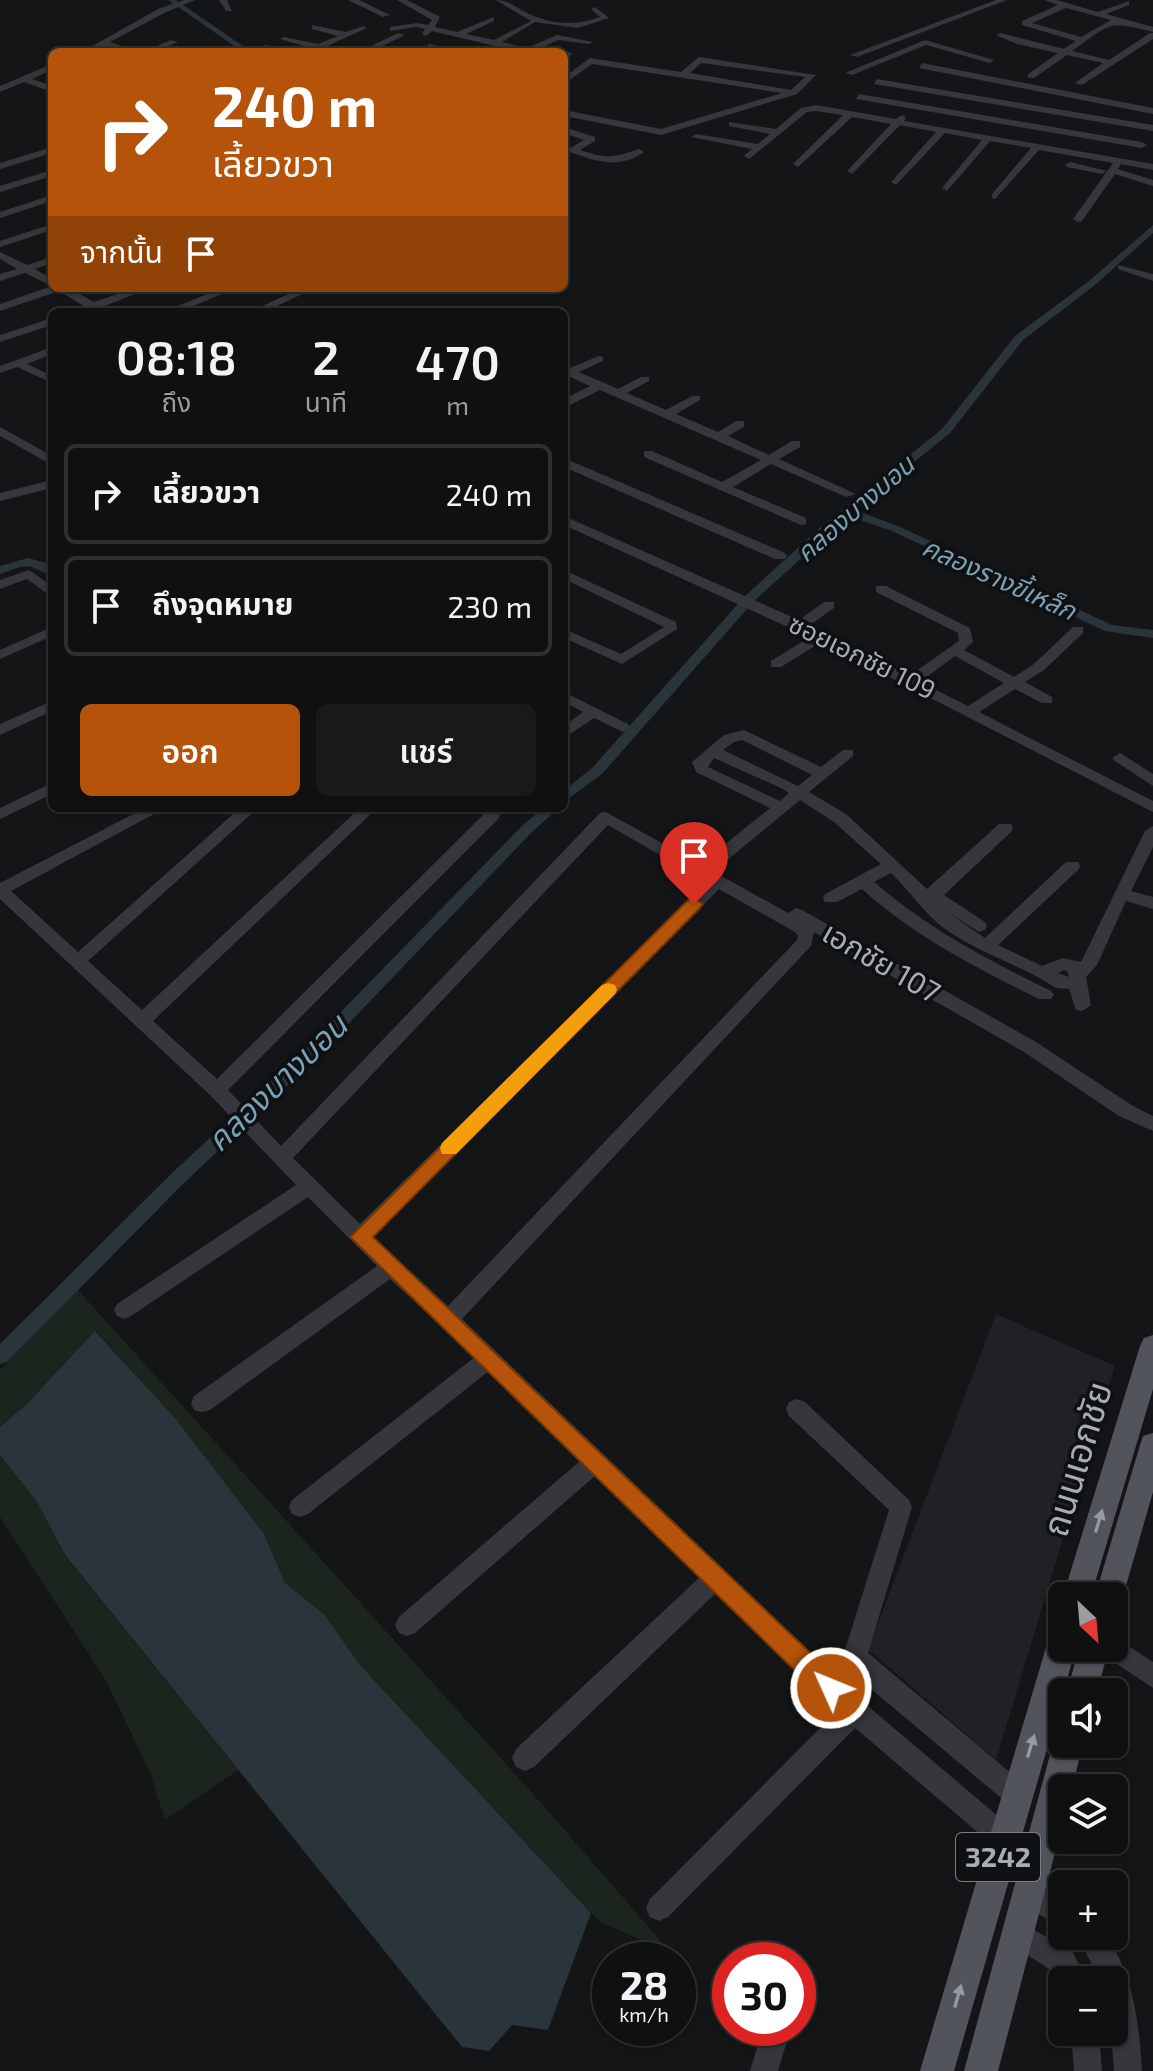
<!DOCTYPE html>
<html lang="th">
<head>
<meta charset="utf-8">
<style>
	body { margin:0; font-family:"Exo 2","Noto Sans Thai",sans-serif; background:#181919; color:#f1f3f6; height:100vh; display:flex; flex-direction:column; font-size:30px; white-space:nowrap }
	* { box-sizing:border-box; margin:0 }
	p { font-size:26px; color:#9b9d9f }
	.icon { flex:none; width:44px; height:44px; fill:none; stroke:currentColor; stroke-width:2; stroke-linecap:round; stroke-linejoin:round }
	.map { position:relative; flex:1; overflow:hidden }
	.drawer { position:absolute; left:48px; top:308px; width:520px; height:504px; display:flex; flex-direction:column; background:#0f1010; border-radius:12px; box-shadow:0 2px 6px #0004,0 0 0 2px #2f3030 }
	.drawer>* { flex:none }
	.guide { position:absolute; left:48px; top:48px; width:520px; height:244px; border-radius:12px; box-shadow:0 2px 6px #0004,0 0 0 2px #2f3030; background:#b45309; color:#fff; overflow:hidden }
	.needle { width:52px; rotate:154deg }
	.fabs { position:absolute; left:1048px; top:1582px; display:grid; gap:16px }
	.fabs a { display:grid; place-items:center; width:80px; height:80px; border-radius:12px; background:#0f1010; box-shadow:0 2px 6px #0004,0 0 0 2px #2f3030; font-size:40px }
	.speed { position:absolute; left:592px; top:1942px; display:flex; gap:16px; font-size:40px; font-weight:700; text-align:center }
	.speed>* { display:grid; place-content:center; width:104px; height:104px; border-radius:50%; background:#0f1010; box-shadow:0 2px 6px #0004,0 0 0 2px #2f3030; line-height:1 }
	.speed small { font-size:20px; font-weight:400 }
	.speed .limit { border:12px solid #d22; background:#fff; color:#111 }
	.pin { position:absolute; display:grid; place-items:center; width:68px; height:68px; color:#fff; margin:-82px -34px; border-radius:50% 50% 50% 0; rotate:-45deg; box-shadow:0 0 8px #0007 }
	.pin .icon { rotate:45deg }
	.me { position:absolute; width:88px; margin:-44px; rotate:314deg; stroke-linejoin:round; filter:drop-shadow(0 0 6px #0008) }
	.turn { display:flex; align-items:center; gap:28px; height:168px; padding:0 32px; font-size:36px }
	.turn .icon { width:104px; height:104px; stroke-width:2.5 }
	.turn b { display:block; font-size:56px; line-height:68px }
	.then { display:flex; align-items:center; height:76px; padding:0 32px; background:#0003; gap:16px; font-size:30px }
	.eta { display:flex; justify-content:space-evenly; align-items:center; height:136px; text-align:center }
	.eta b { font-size:48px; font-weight:600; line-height:56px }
	.cta { display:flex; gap:16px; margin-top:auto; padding:16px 32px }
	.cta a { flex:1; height:92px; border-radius:12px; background:#b45309; color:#fff; font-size:32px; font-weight:600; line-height:92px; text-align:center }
	.cta a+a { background:#181919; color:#f1f3f6 }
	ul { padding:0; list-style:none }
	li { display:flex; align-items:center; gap:24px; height:100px; margin:0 16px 12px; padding:0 16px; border:4px solid #2f3030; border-radius:12px }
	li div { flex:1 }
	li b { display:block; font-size:30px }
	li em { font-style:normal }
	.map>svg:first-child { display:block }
	.built { fill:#202124 }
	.green { fill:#1c251d }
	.water { fill:#2a353b }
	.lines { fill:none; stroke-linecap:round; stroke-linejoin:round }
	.canal { fill:#2a353b; fill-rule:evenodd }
	.minor { fill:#35373c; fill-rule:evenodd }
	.major { fill:#51545b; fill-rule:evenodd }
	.oneway { fill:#959ba5 }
	.route { fill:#b45309; stroke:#753606; stroke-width:2 }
	.slow { fill:#f59e0b }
	.labels { text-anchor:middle; stroke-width:7; stroke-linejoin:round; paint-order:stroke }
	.far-water-label { font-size:26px; font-style:italic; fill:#7b9fb4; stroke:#0f1011 }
	.far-street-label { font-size:26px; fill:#a6adb7; stroke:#0f1011 }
	.shield { fill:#0f1011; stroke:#797e85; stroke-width:2 }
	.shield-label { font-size:28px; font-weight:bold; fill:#a6adb7 }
	.street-label { font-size:30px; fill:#a6adb7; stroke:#0f1011 }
	.water-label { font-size:32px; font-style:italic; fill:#7b9fb4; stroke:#0f1011 }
	.near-street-label { font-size:36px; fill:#a6adb7; stroke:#0f1011 }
</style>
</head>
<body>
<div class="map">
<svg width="1153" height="2071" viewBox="0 0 1153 2071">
	<rect width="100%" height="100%" fill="#141516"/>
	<path class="built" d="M996 1314 1115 1366 996 1760 868 1649Z"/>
	<path class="green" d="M78 1290 542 1804 671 1953 600 1922 360 1665 324 1614 285 1583 264 1534 175 1418 96 1331 27 1404 0 1427V1370Z
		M0 1455 37 1502 65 1556 238 1770 165 1820 149 1770 105 1679 0 1517Z"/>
	<path class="water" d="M95 1331 175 1418 264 1534 285 1583 324 1614 360 1665 591 1913 548 2030 512 2025 489 2051 462 2047 65 1555 37 1502 0 1455V1427L27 1404Z"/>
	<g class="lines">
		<path class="canal" d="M168 0H176L250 51 243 52Z
			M1153 225V233L1095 285 1023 340 950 433 855 510 900 527 1112 625 1153 630V638L1105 631 892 531 848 516 753 602 603 773 564 802V791L593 767 745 596 823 525 942 429 1015 336 1089 281Z
			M28 558 50 564 52 576C23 563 31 564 0 574V566Z
			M543 808H559L532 832 309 1065 183 1184 7 1362 0 1364V1344L171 1174 297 1057 522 826Z"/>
		<path class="minor" d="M184 0H195L164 13 110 42 139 52H126L104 46 92 52H82L158 9Z
			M219 0H227L232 11H226Z
			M348 0H359L390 15 383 17Z
			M397 0H407L440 17 435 27 457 32 494 17V21L466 34 494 40 531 21 496 0C508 0 515 7 525 12 549 24 574 27 600 17L591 9 595 7 609 18 578 28 535 22 502 42 527 48 557 35 593 42 589 44 558 40 532 52H521L432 31 426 36 422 34 425 29 417 27 390 31V27L417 23 428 25 432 20Z
			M996 0H1007L857 57 850 55Z
			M1044 0H1057L1098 12 1129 1V5L1106 14 1153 27V32C1106 20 1111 24 1072 51L1109 60 1150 33H1153V39L1082 85 1075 83 1103 63 1067 55 1034 78H1028V74L1058 53 1017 44 996 35 1000 33 1064 49 1076 41 1022 25V21L1058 5ZM1066 8 1111 20 1081 37 1032 23Z
			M312 25 346 32 363 26 367 28 314 52H303L310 48 280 39 284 37 318 44 338 36 312 29Z
			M398 33 405 35 370 52H359Z
			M171 40 178 42 155 52H143Z
			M925 40 994 60 990 63 926 45 852 75 845 73Z
			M429 44 457 50 458 52 426 48Z
			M265 45 289 50 290 52 262 49Z
			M201 48 204 52H191Z
			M564 51 571 53 572 55 564 57Z
			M699 57 816 75 797 94 661 135 564 116V110L661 129 782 93 592 64 564 84V77L590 58 681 72ZM701 63 805 77 791 90 690 73Z
			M922 63 1153 108V114L919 68Z
			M52 64V70L32 79 52 86V92L24 82 0 92V86Z
			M877 79 1153 125V131L874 84Z
			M859 94 1142 142 1147 145 1142 148 856 99Z
			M816 105 896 119 902 115 906 118 904 121 1153 164V170L1121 164 1118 169 1153 180V186L1115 174 1082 221 1078 222 1073 219 1113 163 1039 150 995 199 992 198V194L1031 148 990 141 947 191 942 188 982 140 945 133 896 185 891 182 893 180 936 132 900 125 852 174 847 171 849 169 891 124 852 117 798 167 793 164 795 162 843 115 816 111 807 112 749 159 744 156 752 149 691 137 696 134 758 144 770 134 729 126V122L776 129 801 108Z
			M564 127 595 137V141L580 150C607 159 612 158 639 149L644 152C619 170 596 161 570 152V148L584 140 564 133Z
			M52 147V153L0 169V163Z
			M1070 162 1107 171 1102 174 1067 167 1065 165Z
			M52 170V176L0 192V186Z
			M52 195V201L0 218V212Z
			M52 224V230L0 247V241Z
			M0 252 27 265 52 257V263L35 269 52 279V288H69L94 302 135 288H150L102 307 104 312H72L84 306 59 291 0 311V304L52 286 25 273 0 281V274L17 269 0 259Z
			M1118 265 1153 274V281L1118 269Z
			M221 288H236L179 312H164Z
			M301 288 313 289 264 312H250Z
			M375 288H403L388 294Z
			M52 318V325L0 342V335Z
			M52 347V354L27 364 52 376V383L17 367 0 373V366Z
			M599 356 603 357V361L579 372 618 389 641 377H649V381L627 393 666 410 692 396H700V400L676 414 718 432 736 421H744V427L728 436 769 455 792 441H800V447L779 459 856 494 846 497 771 464 733 487 806 518V524L801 525 644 457V451H652L722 482 761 460 600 390 564 408V399L590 386 564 374V367L570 368Z
			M0 427 52 456V465L0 436Z
			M564 458 785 553 787 556 785 559H775L564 467Z
			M52 480V488L0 501V493Z
			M564 516 799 620 824 602H834V608L810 625 909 676 959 641 958 633 876 592V586H886L970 628 973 642 964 650 1014 677 1034 664 1073 627H1083V633L1044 670 1025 682 1052 697V703H1042L1015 689 979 712 1153 801V812L821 642 781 667H771V661L810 637 564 525ZM955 656 1004 683 968 706 920 682Z
			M29 570 52 586V597L27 579 0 589V580Z
			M564 570 676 622 677 629 622 664 564 638V629L621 654 664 627 564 579Z
			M52 627V636L0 659V650Z
			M564 692 628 724 630 727 623 732 594 718 564 738V726L583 712 564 702Z
			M52 701V711L0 735V724Z
			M744 730 821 767 843 750H853V756L809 792 846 814 927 889 999 824H1011L1013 828 1011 832 944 895 985 922 987 926 985 930 979 932 944 910 985 938 1066 862H1078L1080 866 1078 870 998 945 1042 966 1063 958 1081 962 1145 831 1153 826V847L1131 891 1153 897V909L1126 901 1097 965 1086 977 1091 1005 1082 1011 1076 1010 1069 989 1056 988C1023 966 984 955 951 933 925 916 913 894 891 873L874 882C927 928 988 960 1051 991L1054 995 1051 999H1039C976 968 914 936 862 889L837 902H825L823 898 825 894 881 864 834 822 800 800 725 862H713L711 858 713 854 770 808 696 772 692 762 724 735ZM742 740 812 775 798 786 723 750 734 742ZM714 758 781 788 789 793 780 801 708 767ZM1064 970 1067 971 1069 977 1058 973Z
			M1120 753 1153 774V786L1115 761 1112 758Z
			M52 783V794L0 819V808Z
			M145 808H165L11 891 78 952 240 808H258L88 961 142 1010 360 808H377L153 1021 217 1079 485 813V808H501L499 818 228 1090 281 1146 600 813 606 812 788 913 796 908 802 910 1036 1042 1133 1106 1153 1116V1131L1119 1116 1024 1052 814 932 811 946 462 1319 863 1702 1012 1828 1016 1837 1012 1846 1003 1850 994 1846 855 1728 668 1917 659 1921 650 1917 646 1908 650 1899 837 1711 716 1593 534 1767 525 1771 516 1767 512 1758 516 1749 700 1577 596 1475 415 1633 407 1636 399 1633 395 1625 399 1617 581 1460 489 1371 308 1514 300 1517 292 1514 289 1507 292 1500 475 1357 390 1279 210 1410 202 1412 194 1410 191 1403 194 1396 377 1266 308 1197 131 1316 124 1319 117 1316 114 1310 117 1304 296 1185 210 1095 0 899V883ZM608 825 707 882 360 1224 293 1158ZM719 889 795 932 798 935 797 940 448 1306 373 1237Z
			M797 1399 805 1402 909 1500 912 1507 868 1653 1025 1785 1029 1794 1025 1803 1016 1807 1007 1803 858 1678 843 1656 889 1510 789 1416 786 1409 789 1402Z
			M1114 1637 1153 1662V1688L1105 1656 1101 1648H1114Z
			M1028 1881 1062 1899V1927L1019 1903 1015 1894 1019 1885Z
			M1018 1921 1072 1951 1087 1980H1062V1987L1052 1971 1009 1943 1005 1934 1009 1925Z
			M1077 1936H1106C1134 1975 1139 2024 1142 2071H1114L1111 2032H1114V1980H1100Z
			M763 2028H791L778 2071H750Z
			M1071 2032H1099L1102 2071H1074Z"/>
		<path class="major" d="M1153 1335V1389L1091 1596H1063L1140 1346 1144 1338Z
			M1153 1433V1492L1123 1596 1119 1606 1114 1608V1596H1095L1140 1445 1143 1436Z
			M1062 1630V1648H1076L954 2071H920L1047 1644 1052 1634Z
			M1079 1648H1109L1097 1692H1067Z
			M1062 1731V1744H1083L1072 1788H1062V1826L998 2071H964L1053 1744 1057 1733Z"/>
	</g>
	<defs><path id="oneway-solid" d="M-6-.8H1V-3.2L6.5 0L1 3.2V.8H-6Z" transform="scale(2)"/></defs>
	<g class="oneway">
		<use href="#oneway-solid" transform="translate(1099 1521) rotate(-73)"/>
		<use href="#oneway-solid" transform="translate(1031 1746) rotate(-73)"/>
		<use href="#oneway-solid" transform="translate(958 1996) rotate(-74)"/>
	</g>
	<path class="route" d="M694 898 703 904 700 908 373 1237 839 1680 843 1688 839 1697 831 1701 822 1697 350 1237 688 900Z"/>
	<path class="slow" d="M608 983 615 985 617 990 615 994 456 1154H442L440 1148 442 1143 602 985Z"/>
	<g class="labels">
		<g class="far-water-label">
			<text transform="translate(855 509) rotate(-41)" y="9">คลองบางบอน</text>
			<text transform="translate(999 579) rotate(24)" y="9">คลองรางขี้เหล็ก</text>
		</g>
		<g class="far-street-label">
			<text transform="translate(862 657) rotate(26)" y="9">ซอยเอกชัย 109</text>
		</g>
		<rect class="shield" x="956" y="1833" width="84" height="48" rx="6"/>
		<g class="shield-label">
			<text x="998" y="1867">3242</text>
		</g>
		<g class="street-label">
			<text transform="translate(881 963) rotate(30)" y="10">เอกชัย 107</text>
		</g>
		<g class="water-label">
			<text transform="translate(277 1083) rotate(-44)" y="11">คลองบางบอน</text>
		</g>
		<g class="near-street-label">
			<text transform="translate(1077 1459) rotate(-73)" y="13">ถนนเอกชัย</text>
		</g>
	</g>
</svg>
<div class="fabs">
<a><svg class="needle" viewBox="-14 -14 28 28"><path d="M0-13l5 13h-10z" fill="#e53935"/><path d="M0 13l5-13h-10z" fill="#9b9d9f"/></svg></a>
<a><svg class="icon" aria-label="sound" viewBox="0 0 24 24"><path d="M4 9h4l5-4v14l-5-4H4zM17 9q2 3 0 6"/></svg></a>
<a><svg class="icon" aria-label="layers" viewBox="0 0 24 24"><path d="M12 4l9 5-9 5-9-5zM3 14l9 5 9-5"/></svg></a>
<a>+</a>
<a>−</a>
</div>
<div class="speed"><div>28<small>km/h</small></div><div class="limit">30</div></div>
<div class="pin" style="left:694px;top:904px;background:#d93025"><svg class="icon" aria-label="arrive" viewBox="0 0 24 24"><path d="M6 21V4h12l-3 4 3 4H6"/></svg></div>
<svg class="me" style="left:831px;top:1688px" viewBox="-20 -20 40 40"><circle r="17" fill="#b45309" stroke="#fff" stroke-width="3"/><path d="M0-11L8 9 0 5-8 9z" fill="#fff"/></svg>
<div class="guide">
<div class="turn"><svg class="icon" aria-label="right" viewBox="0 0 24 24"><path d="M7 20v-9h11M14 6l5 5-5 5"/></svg><div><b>240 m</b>เลี้ยวขวา</div></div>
<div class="then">จากนั้น<svg class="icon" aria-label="arrive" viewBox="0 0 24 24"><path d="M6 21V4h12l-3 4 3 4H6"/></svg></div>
</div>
<section class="drawer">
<div class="eta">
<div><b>08:18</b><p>ถึง</p></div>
<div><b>2</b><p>นาที</p></div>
<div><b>470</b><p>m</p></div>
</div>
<ul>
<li><svg class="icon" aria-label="right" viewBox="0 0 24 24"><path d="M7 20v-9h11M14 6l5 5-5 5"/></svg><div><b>เลี้ยวขวา</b></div><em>240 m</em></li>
<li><svg class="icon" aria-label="arrive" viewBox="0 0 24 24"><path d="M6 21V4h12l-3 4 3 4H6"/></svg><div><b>ถึงจุดหมาย</b></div><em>230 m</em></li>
</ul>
<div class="cta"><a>ออก</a><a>แชร์</a></div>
</section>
</div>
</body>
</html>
